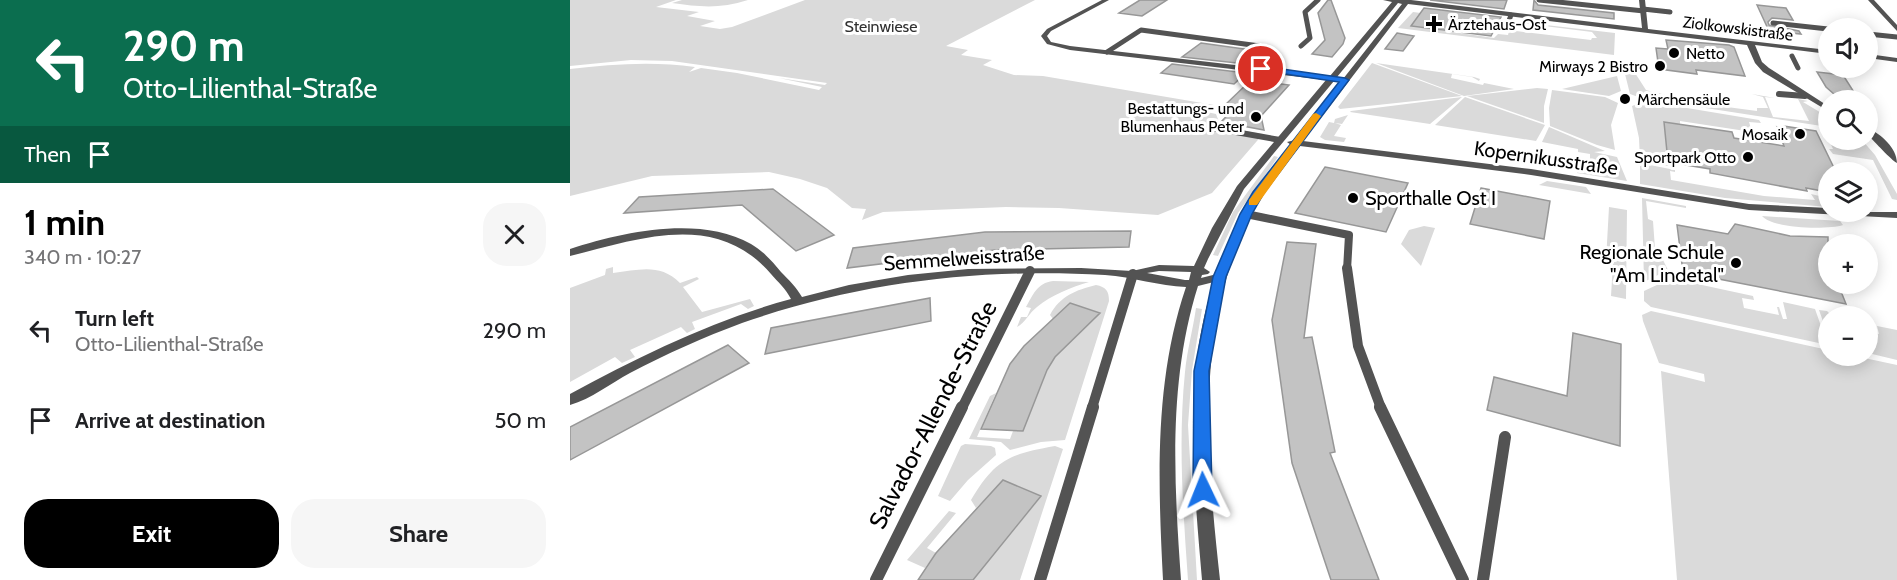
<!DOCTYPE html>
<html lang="en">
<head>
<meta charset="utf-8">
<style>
	body { margin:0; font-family:Cabin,sans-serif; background:#f6f6f6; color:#202124; height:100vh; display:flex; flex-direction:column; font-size:22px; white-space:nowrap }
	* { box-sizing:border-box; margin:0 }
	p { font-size:20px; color:#757577 }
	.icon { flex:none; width:33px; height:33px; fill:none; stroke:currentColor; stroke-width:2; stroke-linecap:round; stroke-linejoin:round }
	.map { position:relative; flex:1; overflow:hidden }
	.details { display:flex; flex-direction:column; background:#fff; width:570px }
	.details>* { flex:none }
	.banner { background:#0b6e4f; color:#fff; overflow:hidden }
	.tools { position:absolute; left:1248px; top:18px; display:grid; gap:12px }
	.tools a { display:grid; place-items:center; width:60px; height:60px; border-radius:50%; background:#fff; box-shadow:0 3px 15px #0003; font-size:30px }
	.pin { position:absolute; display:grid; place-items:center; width:51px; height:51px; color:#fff; margin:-26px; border:3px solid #fff; border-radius:50%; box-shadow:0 2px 6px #0007 }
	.me { position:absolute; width:66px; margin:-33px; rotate:358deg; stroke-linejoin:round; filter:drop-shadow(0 0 4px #0008) }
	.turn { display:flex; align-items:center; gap:21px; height:126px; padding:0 24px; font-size:27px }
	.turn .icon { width:78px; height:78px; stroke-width:2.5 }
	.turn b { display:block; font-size:42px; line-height:51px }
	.then { display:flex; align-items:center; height:57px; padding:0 24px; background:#0003; gap:12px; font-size:22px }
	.round { display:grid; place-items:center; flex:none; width:63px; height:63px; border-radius:24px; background:#f6f6f6 }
	.headline { display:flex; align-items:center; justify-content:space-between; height:102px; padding:0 24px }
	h1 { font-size:36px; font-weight:800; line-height:45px; color:#000 }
	.cta { display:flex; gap:12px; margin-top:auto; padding:12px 24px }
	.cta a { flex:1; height:69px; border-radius:24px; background:#000; color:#fff; font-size:24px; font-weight:800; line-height:69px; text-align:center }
	.cta a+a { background:#f6f6f6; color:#202124 }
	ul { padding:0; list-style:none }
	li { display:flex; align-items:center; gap:18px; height:90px; padding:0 24px }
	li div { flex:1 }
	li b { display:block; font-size:22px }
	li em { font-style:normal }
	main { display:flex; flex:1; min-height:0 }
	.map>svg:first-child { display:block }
	.green { fill:#dadada }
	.building { fill:#c3c3c3; stroke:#979797; stroke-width:1.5 }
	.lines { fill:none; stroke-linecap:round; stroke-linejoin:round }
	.service-far4 { stroke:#535353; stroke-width:5 }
	.service-far3 { stroke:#535353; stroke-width:6 }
	.service-far2 { stroke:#535353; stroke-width:8 }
	.service-far1 { stroke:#535353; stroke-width:10 }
	.service { stroke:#535353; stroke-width:12 }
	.minor { fill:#535353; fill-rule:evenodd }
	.route { fill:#1a73e8; stroke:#114b97; stroke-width:1.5 }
	.slow { fill:#f59e0b }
	.poi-dot { fill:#000; stroke:#fff; stroke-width:2 }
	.labels { text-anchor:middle; stroke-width:6; stroke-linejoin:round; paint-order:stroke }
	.far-poi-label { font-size:16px; fill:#000; stroke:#fff; text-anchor:end }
	.far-park-label { font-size:16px; fill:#313131; stroke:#fff }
	.far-street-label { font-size:16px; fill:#000; stroke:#fff }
	.street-label { font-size:20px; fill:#000; stroke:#fff }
	.poi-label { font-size:20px; fill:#000; stroke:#fff; text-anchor:start }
	.near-street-label { font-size:24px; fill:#000; stroke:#fff }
</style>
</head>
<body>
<main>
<section class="details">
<div class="banner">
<div class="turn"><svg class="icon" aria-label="left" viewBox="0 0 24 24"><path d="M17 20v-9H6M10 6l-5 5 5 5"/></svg><div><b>290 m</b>Otto-Lilienthal-Straße</div></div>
<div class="then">Then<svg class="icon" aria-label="arrive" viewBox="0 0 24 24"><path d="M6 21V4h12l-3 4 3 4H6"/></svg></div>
</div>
<div class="headline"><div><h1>1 min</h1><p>340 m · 10:27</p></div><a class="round"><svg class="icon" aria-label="close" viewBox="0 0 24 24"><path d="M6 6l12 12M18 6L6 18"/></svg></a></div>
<ul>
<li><svg class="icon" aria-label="left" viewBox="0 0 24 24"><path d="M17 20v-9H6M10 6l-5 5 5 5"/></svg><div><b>Turn left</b><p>Otto-Lilienthal-Straße</p></div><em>290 m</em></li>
<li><svg class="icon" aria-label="arrive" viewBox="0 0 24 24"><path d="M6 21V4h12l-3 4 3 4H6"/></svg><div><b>Arrive at destination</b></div><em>50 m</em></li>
</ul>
<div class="cta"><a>Exit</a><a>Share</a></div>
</section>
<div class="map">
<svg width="1327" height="580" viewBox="0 0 1327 580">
	<rect width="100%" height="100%" fill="#fff"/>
	<path class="green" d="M0 0H106L86 7 129 12 117 16 145 21 130 26 150 29 162 27 235 0H465L376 46 398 50 391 55 422 60 413 65 444 75 473 76 644 105 637 112 646 114 649 122 686 128 655 124 652 127 693 134 642 193 588 215 489 208 436 207 313 212 292 220 296 209 282 208 257 188 230 179 199 172 82 176 0 196V69C42 64 83 61 125 67L119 72 131 68 167 73 249 90 252 87 209 78 255 85 257 83 102 61 61 60 0 66Z
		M112 0H178C150 9 130 7 102 3Z
		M843 12 851 13 842 26 924 38 928 34 938 35 939 31 930 29 1021 40 1022 38H1027L1022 32 949 23 948 26 943 25 942 21 1045 33 1044 55 828 28Z
		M1052 62H1058L1076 90 1096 95 1097 99 1187 111V108H1198L1193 97 1182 94 1205 98 1195 97 1203 117 1239 121 1228 99 1238 101 1233 102 1258 117V127L1071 98 1060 94Z
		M802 63 892 96 770 109 768 107Z
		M806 63 904 77 910 79 909 81 902 77 882 74 881 78 913 85 914 83 944 89 894 96Z
		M1047 76 1051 91 1039 96 992 89Z
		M967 88 978 89 974 106V123L897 96Z
		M982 90 1035 97 1048 103 1041 125 1045 150 1027 145 980 126 979 108Z
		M892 97 860 124 780 112 781 111Z
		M895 97 975 125 966 141 865 125Z
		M1075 101 1189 120 1191 123 1179 122 1182 132 1110 121V125L1094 122 1098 166 1070 160 1069 138 1062 106Z
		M778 115 772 124 765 123 771 125 764 136 776 138 774 142 755 140 750 137 759 122 764 123 765 119Z
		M979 127 1035 151 1024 152 1047 157 1057 181 1007 173V171L1020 173V154L1008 152V149L972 142Z
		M1259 140H1292L1305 155 1327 194V200L1322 199 1303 160 1263 154 1259 149H1263Z
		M704 156 708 157 668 213 648 256 643 255 663 212Z
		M1070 163 1105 170V172L1100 171 1101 180 1194 196 1245 200 1241 194 1258 198V207L1155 198 1070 184Z
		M977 181 1016 187 1021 194 969 185Z
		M1072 198 1116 206V208L1076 201 1078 219 1083 221 1085 249 1088 250 1098 270 1074 282Z
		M1039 207 1057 210 1056 299 1041 296 1043 263 1036 261Z
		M1192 216 1270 221 1273 225C1258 230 1203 229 1192 216Z
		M854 226 865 228 851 266 831 244 839 230Z
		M43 267V273C69 270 90 263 110 283L127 277 129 279 113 287 132 312 180 299 184 306 178 309 171 304 122 322 125 329 117 333 111 327 60 350 65 357 52 363 45 357 0 382V288L35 275 36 269Z
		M1106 276 1132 285 1183 296 1184 300 1172 298 1174 308 1209 315 1207 307H1209L1213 319H1217L1213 302 1245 309 1252 329 1256 330 1249 310 1257 311 1262 316H1258V345L1081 307 1074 301V291Z
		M483 281 519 282C502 287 481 295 467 307 459 313 455 323 447 327L451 317H457L461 308 456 307C463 295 467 283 483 281Z
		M526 285C536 287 539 291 539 301L495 440 471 442 440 450 431 442 399 439 420 396 426 393 407 437 440 439 443 431H453L477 370 485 357 530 313 500 303 483 319 480 315C490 296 506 290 526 285Z
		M626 308 632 309 622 370 618 425 627 580H618C613 511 608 441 615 372 617 351 623 329 626 308Z
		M1081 311 1258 350V356H1285L1327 365V580H1107L1091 371 1135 382 1134 374 1089 363 1073 321 1072 315Z
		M1307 326 1327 330V360L1298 353V331L1309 334Z
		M395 444 421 446 425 448 426 455 398 480 380 501 368 496 391 446Z
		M485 446 493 449 450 580H403L471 497 433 480 406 508 401 500C425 459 440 454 485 446Z
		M379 511 386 513 357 548 366 553 355 568 337 560Z"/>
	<path class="building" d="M570 0H597L572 16 549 13Z
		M758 0H761L775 38 773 44 762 57 742 54 755 40 748 13Z
		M860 0H937L934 9Z
		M964 0 968 5 1044 13V19L963 10Z
		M1187 5 1216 8 1223 20 1202 18 1198 22 1199 25 1229 31 1231 34 1199 31Z
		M854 8 931 17 921 36 841 26Z
		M827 33 844 36 833 51 815 49Z
		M1096 40 1159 45 1164 47 1175 76 1126 70 1127 74 1089 69 1086 48 1098 49Z
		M631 43 696 52 699 51 685 65 612 57Z
		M602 64 676 73 664 84 591 73Z
		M1247 72 1273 75 1289 100H1273L1265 95 1256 87Z
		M681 80 719 85 691 116 694 130 651 122 665 107 655 105Z
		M1094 122 1162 132 1164 138 1214 146 1207 127 1214 129 1213 126 1246 131 1266 172H1258V192L1236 188 1237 191 1140 173V169L1098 162Z
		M755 167 838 183 816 232 725 213Z
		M911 188 980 201 974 239 900 224Z
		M203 189 264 235 226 251 172 205 54 213 69 197Z
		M1165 224 1220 236 1258 237V284H1268L1276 304 1113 272 1107 225 1158 234Z
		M561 231 559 247 425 250 277 268 283 248 415 232Z
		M717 242 746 244 734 338 742 337 765 452 760 453 809 580H761L722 463 702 320Z
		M360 298 361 321 195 354 201 328Z
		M500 303 530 313 485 357 477 370 453 431 411 429 440 364 454 346Z
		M1003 333 1051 344 1050 446 917 410 924 377 997 396Z
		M158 345 179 363 0 460V427Z
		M433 480 471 496 403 580H348L366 553Z"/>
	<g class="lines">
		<path class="service-far4" d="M969 0 1074 11
			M1073 9 1100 12
			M1203 23 1258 29
			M937 26 941 15
			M1298 34 1327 37
			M731 46 740 38 735 12 748 0
			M537 52 571 30 697 47
			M1222 56 1228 68"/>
		<path class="service-far3" d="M1209 94 1235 96
			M643 128 710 140"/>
		<path class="service-far2" d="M676 214 779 235 777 270"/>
		<path class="service-far1" d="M777 268 788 346 811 408
			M392 408 460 271
			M522 408 563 274"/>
		<path class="service" d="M810 407 893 580
			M306 580 392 407
			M470 580 523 407
			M913 580 935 437"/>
		<path class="minor" d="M532 0H539L481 31 477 36 481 42 500 46 760 76 822 2 813 0H841L1072 28 1069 0H1075L1078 29 1258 50V54L1185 45 1192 62 1199 68 1258 106V111L1193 72 1185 63 1177 45 838 4 733 141 961 169 1179 204 1258 208V212H1327V218L1179 210 961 175 730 146C718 161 704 176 694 193 622 309 636 451 650 580H632C624 484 612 375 644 282L628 286C598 381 604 482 611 580H593C588 482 584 381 616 287 589 286 563 277 535 275 410 268 290 282 172 323 134 337 96 354 60 373 41 383 21 399 0 405V394C70 356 143 320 221 299 216 289 208 282 201 274 146 210 69 239 0 256V249C53 232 129 215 181 244 193 251 202 261 211 272 219 280 226 287 232 297L279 285 338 275 398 269 511 268 562 271 589 265 624 266 642 228 667 186 756 80 500 50 477 44 471 36 477 29ZM828 3 832 4 725 140 717 142 721 145 684 192 660 239 647 274 631 278 632 275 638 274 640 272 634 268 638 259 674 189 764 81H771V77H767ZM589 271 621 272 619 280H615L577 273Z
			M1298 0H1304L1327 25V31Z
			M1298 54 1327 58V62L1298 58Z
			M1298 128C1311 134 1327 148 1327 163 1321 160 1305 142 1298 135Z"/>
	</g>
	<path class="route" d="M691 66 775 78 779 80 694 193 682 214 656 277 639 371 642 490 639 495 633 497 626 495 623 490 624 371 643 277 670 214 683 192 769 82 688 70V67Z"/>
	<path class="slow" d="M746 113 751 116 687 205H679V200L743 114Z"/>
	<g class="poi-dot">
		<path d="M861 15h6v6h6v6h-6v6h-6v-6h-6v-6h6z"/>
		<circle cx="1104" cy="53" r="6"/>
		<circle cx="1090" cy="66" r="6"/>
		<circle cx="1055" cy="99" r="6"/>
		<circle cx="686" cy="117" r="6"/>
		<circle cx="1230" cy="134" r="6"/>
		<circle cx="1178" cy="157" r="6"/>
		<circle cx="783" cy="198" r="6"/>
		<circle cx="1166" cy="263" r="6"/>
	</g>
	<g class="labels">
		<g class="far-poi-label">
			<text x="878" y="30" text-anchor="start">Ärztehaus-Ost</text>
			<text x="1116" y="59" text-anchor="start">Netto</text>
			<text x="1078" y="72">Mirways 2 Bistro</text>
			<text x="1067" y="105" text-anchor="start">Märchensäule</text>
			<text x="674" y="114">Bestattungs- und<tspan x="674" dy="18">Blumenhaus Peter</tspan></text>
			<text x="1218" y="140">Mosaik</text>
			<text x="1166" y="163">Sportpark Otto</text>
		</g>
		<g class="far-park-label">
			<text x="311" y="32">Steinwiese</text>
		</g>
		<g class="far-street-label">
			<text transform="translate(1168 28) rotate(7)" y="6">Ziolkowskistraße</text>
		</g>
		<g class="street-label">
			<text transform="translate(976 158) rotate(8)" y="7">Kopernikusstraße</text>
			<text transform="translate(394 258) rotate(-4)" y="7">Semmelweisstraße</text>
		</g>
		<g class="poi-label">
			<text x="795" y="205">Sporthalle Ost I</text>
			<text x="1154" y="259" text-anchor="end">Regionale Schule<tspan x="1154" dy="23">"Am Lindetal"</tspan></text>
		</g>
		<g class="near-street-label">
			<text transform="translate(363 415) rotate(-63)" y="8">Salvador-Allende-Straße</text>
		</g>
	</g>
</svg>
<div class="tools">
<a><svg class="icon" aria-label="sound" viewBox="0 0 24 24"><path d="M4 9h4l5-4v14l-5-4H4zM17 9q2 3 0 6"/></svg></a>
<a><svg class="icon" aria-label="search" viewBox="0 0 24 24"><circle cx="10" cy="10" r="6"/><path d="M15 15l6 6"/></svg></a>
<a><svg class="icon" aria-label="layers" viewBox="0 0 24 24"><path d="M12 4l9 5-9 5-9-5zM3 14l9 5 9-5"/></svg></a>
<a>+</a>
<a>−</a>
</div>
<div class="pin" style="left:691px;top:69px;background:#d93025"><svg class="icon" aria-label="arrive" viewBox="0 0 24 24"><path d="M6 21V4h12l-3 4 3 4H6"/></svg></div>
<svg class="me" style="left:633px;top:490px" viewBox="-20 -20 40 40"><path d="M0-17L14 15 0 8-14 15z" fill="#1a73e8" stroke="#fff" stroke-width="4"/></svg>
</div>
</main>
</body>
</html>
